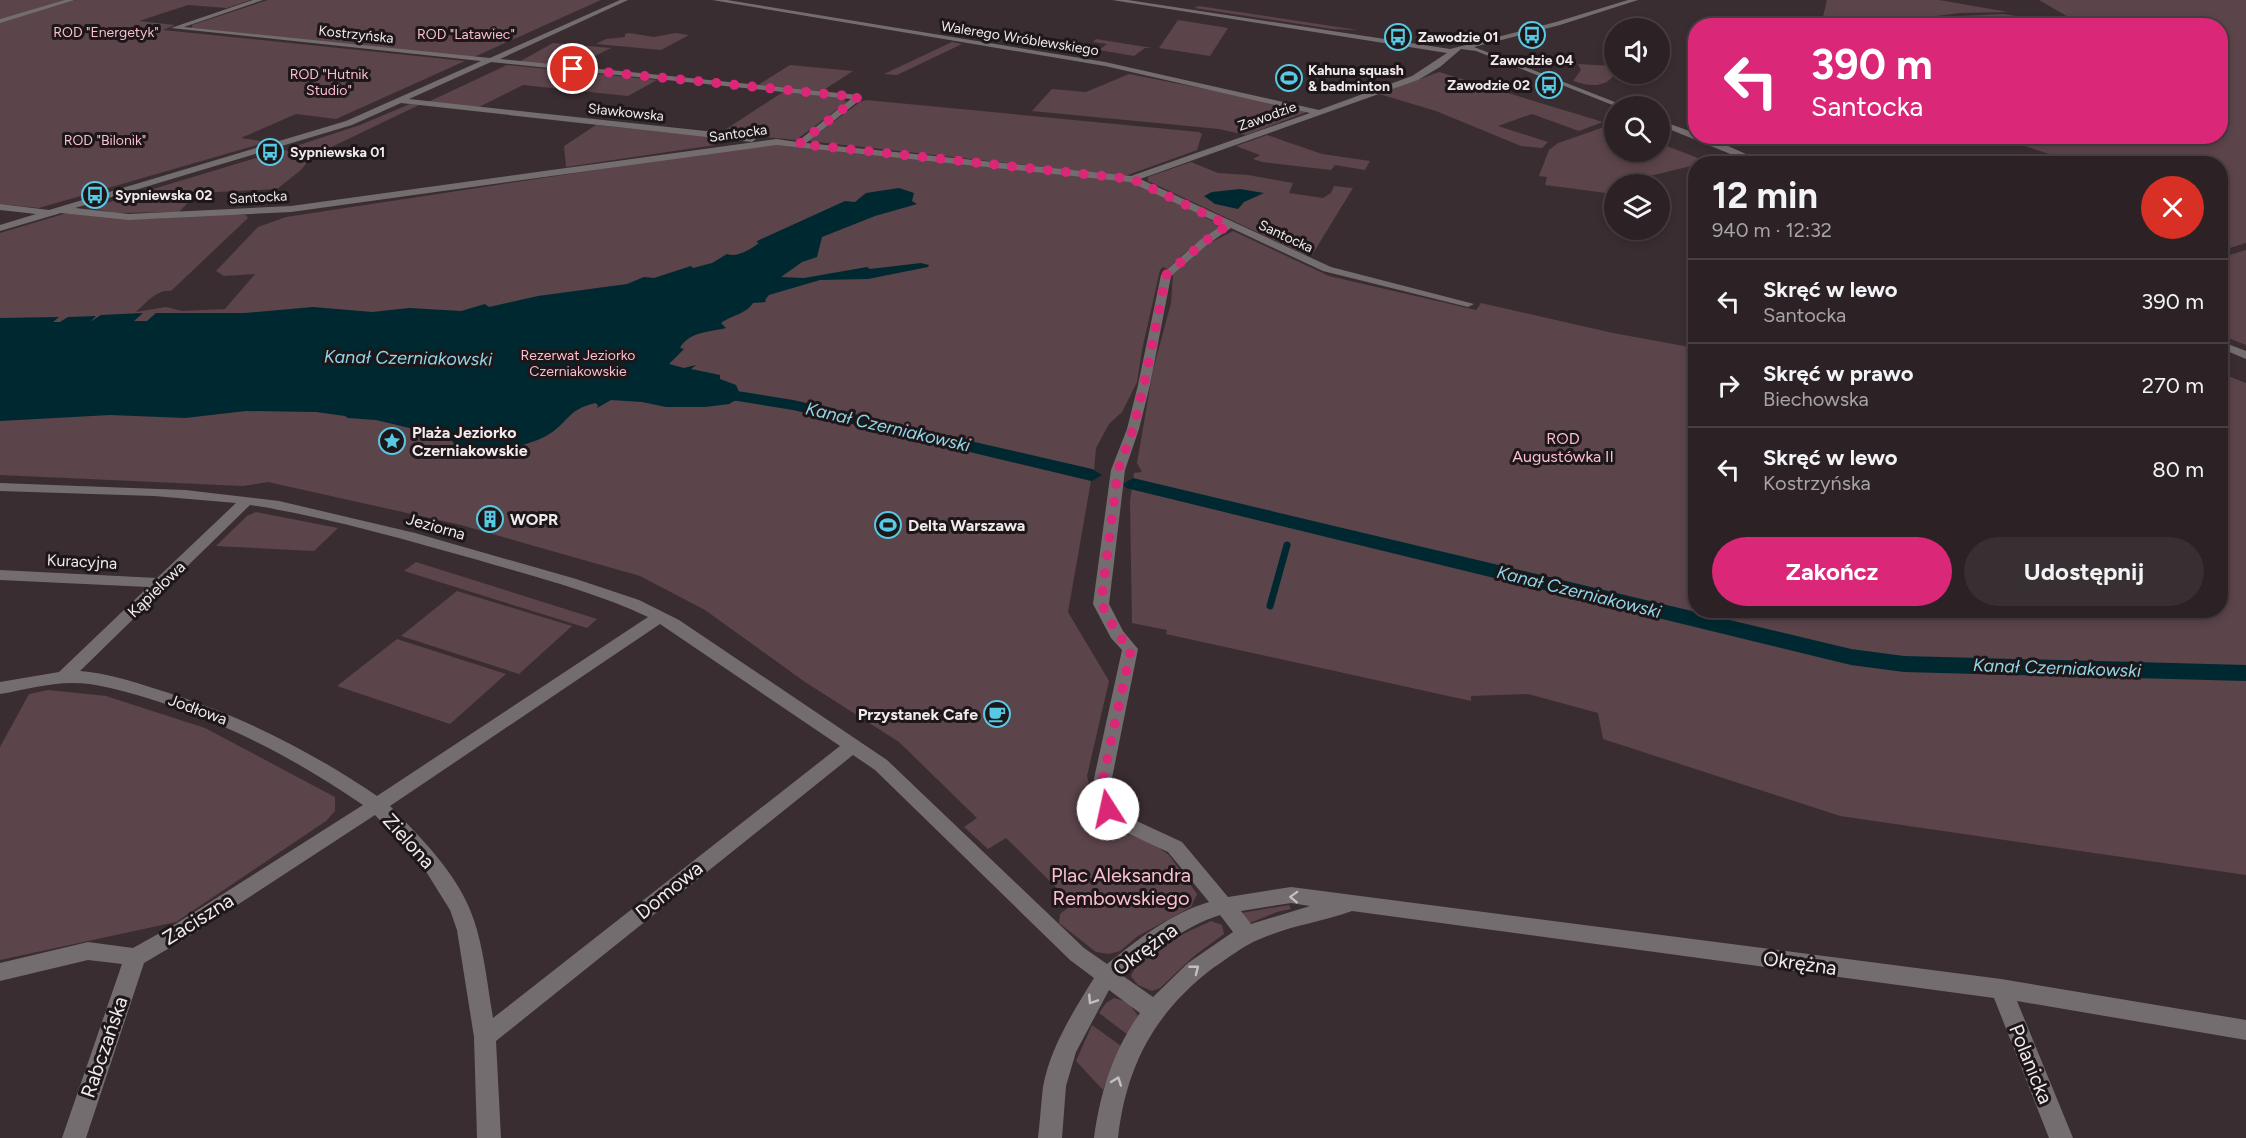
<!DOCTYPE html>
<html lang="pl">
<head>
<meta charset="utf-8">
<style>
	body { margin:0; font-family:Figtree,sans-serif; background:#382f32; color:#f1f3f6; height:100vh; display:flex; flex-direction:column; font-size:22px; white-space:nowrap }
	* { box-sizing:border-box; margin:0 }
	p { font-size:20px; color:#a6a4a7 }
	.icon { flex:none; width:33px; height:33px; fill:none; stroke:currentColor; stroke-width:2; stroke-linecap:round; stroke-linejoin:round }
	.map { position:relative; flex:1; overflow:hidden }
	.drawer { position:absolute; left:1688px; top:156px; width:540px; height:462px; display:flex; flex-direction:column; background:#2c2225; border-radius:24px; box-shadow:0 3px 9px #0003,0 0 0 2px #483f42 }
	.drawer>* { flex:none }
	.guide { position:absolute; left:1688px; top:18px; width:540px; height:126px; border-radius:24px; box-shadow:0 3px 9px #0003,0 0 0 2px #483f42; background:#db2777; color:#fff; overflow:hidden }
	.buttons { position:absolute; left:1604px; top:18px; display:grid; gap:12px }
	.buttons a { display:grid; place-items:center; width:66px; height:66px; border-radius:50%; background:#2c2225; box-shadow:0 3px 9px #0003,0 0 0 2px #483f42; font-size:30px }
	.pin { position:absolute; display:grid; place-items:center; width:51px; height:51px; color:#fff; margin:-26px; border:3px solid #fff; border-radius:50%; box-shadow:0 2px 6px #0007 }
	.me { position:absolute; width:66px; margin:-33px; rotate:350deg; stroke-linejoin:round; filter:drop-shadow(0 0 4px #0008) }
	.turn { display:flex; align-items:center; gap:21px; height:126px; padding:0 24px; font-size:27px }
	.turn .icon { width:78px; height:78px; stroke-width:2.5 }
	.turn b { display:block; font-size:42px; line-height:51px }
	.round { display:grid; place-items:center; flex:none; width:63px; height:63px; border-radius:32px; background:#382f32 }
	.overview { display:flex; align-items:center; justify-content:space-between; height:102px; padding:0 24px }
	h1 { font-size:36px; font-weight:700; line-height:45px }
	.cta { display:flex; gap:12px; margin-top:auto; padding:12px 24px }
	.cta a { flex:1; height:69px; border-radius:36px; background:#db2777; color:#fff; font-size:24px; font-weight:700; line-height:69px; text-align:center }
	.cta a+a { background:#382f32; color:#f1f3f6 }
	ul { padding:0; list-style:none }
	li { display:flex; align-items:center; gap:18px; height:84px; padding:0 24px; border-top:2px solid #483f42 }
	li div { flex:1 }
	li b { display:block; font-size:22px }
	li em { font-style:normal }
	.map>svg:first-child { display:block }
	.green { fill:#5b444a }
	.water { fill:#002830 }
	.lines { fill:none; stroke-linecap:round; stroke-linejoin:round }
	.stream { stroke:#002830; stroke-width:7 }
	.canal { fill:#002830; fill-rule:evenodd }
	.minor { fill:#746d6f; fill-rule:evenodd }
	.oneway { stroke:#c5bec0 }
	.route { stroke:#db2777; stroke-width:10; stroke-dasharray:0 18 }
	.labels { text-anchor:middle; stroke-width:6; stroke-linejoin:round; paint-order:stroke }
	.far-park-label { font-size:14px; fill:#fcbed0; stroke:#1d1719 }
	.far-street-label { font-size:14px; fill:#f1e9eb; stroke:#1d1719 }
	.far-poi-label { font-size:14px; font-weight:bold; fill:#f1e9eb; stroke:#1d1719; text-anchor:start }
	.poi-label { font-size:16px; font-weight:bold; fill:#f1e9eb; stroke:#1d1719; text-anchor:start }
	.park-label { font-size:16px; fill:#fcbed0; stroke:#1d1719 }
	.street-label { font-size:16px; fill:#f1e9eb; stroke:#1d1719 }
	.water-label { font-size:18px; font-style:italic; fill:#8fd6e8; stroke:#1d1719 }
	.near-street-label { font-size:20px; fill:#f1e9eb; stroke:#1d1719 }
	.near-park-label { font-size:20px; fill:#fcbed0; stroke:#1d1719 }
</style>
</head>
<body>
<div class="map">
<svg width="2246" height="1138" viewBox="0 0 2246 1138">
	<rect width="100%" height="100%" fill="#3a2d31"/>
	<path class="green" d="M0 0H69L0 19Z
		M76 0H251L227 8 188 5 139 21 175 25 163 30 465 61 336 119 296 114 241 138 267 142 39 208 0 204V22Z
		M268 0H601L474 57 192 28V25Z
		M1827 0H1939L2008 12 1960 13 1866 25H1821Z
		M2039 0H2246V243L2220 251V164L2078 163 1996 137 2220 136V26L2077 25 2089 20 2079 19 2077 22Z
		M1199 6 1358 30 1332 29 1194 8Z
		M2003 14 2077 25H1893L1960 16Z
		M1178 20 1228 28 1210 56 1159 48Z
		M629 33 654 37 675 33 689 35 661 50 596 44 606 39 625 37V34Z
		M1096 39 1152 48H1145L1134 56 1099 50 1107 44 1093 42Z
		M952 42 962 44 897 75 884 74Z
		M553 43 611 48 573 67 519 62Z
		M1578 64 1614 66 1615 74C1604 89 1589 86 1573 81L1581 70Z
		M507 65 657 80 628 96 523 85 479 107 428 102Z
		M790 65 853 71 822 91 758 85Z
		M1439 72 1603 122 1579 131 1532 114 1498 126 1548 142 1542 148 1521 146 1436 111 1379 94Z
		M1129 74 1261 100 1307 112 1246 135 1219 129 1032 111 1052 89 1086 92Z
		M783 92 838 97 847 102 796 140 720 133Z
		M866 100 1199 132 1202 134 1197 150 1125 176 808 141 860 102Z
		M410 104 419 105 319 153 287 149 360 125Z
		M596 125 713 137 715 145 566 167 564 146Z
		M1610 125 1614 126V152H1659V143L1708 162 1641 178 1640 184H1614V194L1545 185 1547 177 1539 176 1549 150 1558 143Z
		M1267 135 1322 154 1370 161 1365 170 1335 165 1331 170 1262 162 1253 159 1260 155 1236 146Z
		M767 144 1133 180 1220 225V229L1195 244 1167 269 1163 267 1160 270 1142 350 1137 382 1122 412 1109 424 1096 448 1094 470 796 401 789 408 1091 481 1068 612 1109 681 1087 776 1094 802 1105 821 1115 830 1152 843 1169 855 1197 894 1191 907 1138 936 1120 951 1109 954 1096 952 1059 923 1060 914 1073 904 1006 838 988 849 964 827 977 818 899 742 805 682 705 610 640 576 461 525 268 482 243 486 0 475V233L67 213 154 219 228 213 246 215 248 218 171 291C157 289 146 303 136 312L166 307 182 311 225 309 255 274 224 276 216 271 258 227 286 217Z
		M283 150 312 156 301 170 277 189 197 193 179 212 115 213 90 208Z
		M1191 162 1218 173 1248 175 1293 183 1289 193 1323 198 1331 193 1334 186 1353 188 1312 255H1306L1148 181V177Z
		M1233 231 1329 276 1476 310 1481 303 1613 333 1695 348V610H2220V373L2246 383V875L1840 816 1603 739 1598 713 1528 694 1471 696V701L1166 634 1167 630 1132 623 1130 501 1134 473 1142 472 1137 463 1153 370 1171 303 1173 274 1206 245Z
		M2246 250V345L2220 335V258Z
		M256 512 338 528 314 551 216 546 247 516Z
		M416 562 597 619 587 628 404 571Z
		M457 591 572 626 519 674 401 636Z
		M397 639 506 674 450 724 337 686Z
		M48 690 106 696 205 728 335 797V811L326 821 176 922 0 960V747L29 694Z
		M1289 905 1291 909 1277 912 1250 923 1241 913Z
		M1211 921 1222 925 1224 934 1194 956 1160 988 1152 991 1138 985 1131 976C1140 952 1188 932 1211 921Z
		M1114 998 1128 1002 1138 1016 1128 1035 1099 1013 1106 1003Z
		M1092 1025 1121 1046 1103 1090 1076 1061Z"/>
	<path class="water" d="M899 188 914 193 912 201 917 204 875 216 822 237 817 257 802 262 781 277 804 278 867 267 870 269 921 263 929 265 928 267 868 279 820 280 769 295 765 300 766 302 753 303C746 314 732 315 721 323L726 328 722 329C706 332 688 333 680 348L684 349 669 364 684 368 696 365 691 369 720 375V379L736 385 741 397 729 404 705 407H666L642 402 611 400 597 408 598 405 595 403C566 410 568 424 546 436 526 447 482 455 460 450L450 439 443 436 376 420 348 418 345 416 316 412 246 411 185 418 110 415 0 421V318L59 317 53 322H60L68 317 96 316 90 322 101 315 143 313 134 321H147L156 313H245L313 307 372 312 409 308 461 311 485 304 489 307 538 296 627 284 644 277 654 278 691 266 693 268 712 263 727 254C737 258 751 249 759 243L756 242 759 240 845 201 855 202 866 193Z
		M1240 189 1264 193 1244 202 1238 209 1215 204 1204 196 1212 192Z"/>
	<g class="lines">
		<path class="stream" d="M1270 606 1287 545"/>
		<path class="canal" d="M712 387 793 400 1092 469 1102 475 1092 481 793 410 706 396 703 392Z
			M1133 478 1851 649 1904 656 2246 665V681L1904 672 1851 665 1126 488 1123 484Z"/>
		<path class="minor" d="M65 0H75L0 23V19Z
			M253 0H263L184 27 490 58 620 0H628L500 59 858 95 862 97 861 99 806 143 1131 176 1310 113 1105 66 712 0H727L1105 62 1319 110 1412 76 1447 53 1112 0H1128L1450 49 1556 22 1628 0H1638L1560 25 1474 47 1625 106H1615L1476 51 1461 49 1440 67 1418 80 1140 179 1331 267 1474 304 1468 307 1323 271 1231 228 1208 244 1171 276 1150 385 1139 429 1125 470 1109 604 1123 631 1138 649 1111 783 1117 806 1128 817 1182 842 1228 897 1291 887 2001 979 2246 1020V1040L2017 1001 2073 1138H2049L1994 998 1352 911C1321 922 1289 926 1260 939 1243 946 1228 958 1213 968 1155 1012 1126 1066 1118 1138H1094C1100 1093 1113 1051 1140 1013L1109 990 1076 1052 1066 1086 1062 1138H1038C1040 1121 1041 1104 1043 1087 1050 1048 1073 1012 1094 978L1070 960 875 770 853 755 496 1041 501 1138H477L474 1037 457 930 450 910 422 865 375 815 188 937 144 963 86 1138H62L122 964 88 960 0 981V963L88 942 133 948 174 925 363 805C296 759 225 722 147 698 123 691 98 683 72 683 48 683 24 690 0 694V682L59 672 148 587 0 580V570L157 578 236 503 154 496 0 491V483L185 490 279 501 415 533 576 579 639 600 679 620 887 760 1084 948 1107 964C1139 939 1169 914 1209 902L1168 852 1114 827 1099 809 1093 783 1122 650 1111 638 1093 604 1111 470 1127 429 1138 385 1161 275 1200 240 1223 225 1130 182 776 145 291 212 129 220 61 213 0 231V225L36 214 0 210V204L49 210 346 121 481 61 171 28ZM491 62 851 99 797 142 776 139 291 206 129 214 75 208 352 125 401 103 752 142 756 139 752 136 409 99ZM250 505C328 517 402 539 478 560 535 577 593 591 648 617L377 796C308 749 235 713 156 689 131 681 106 673 80 671ZM660 624 840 746 493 1018C488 989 485 959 477 930 464 880 425 842 390 806ZM1291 903 1310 906 1251 924 1241 911ZM1220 915 1233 932 1188 963 1153 997 1123 976C1154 952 1182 927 1220 915Z
			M1659 120 1695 133V136H1706L1768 164H1755L1659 125Z
			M2220 341 2246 351V359L2220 348Z"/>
	</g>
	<defs><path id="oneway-chevron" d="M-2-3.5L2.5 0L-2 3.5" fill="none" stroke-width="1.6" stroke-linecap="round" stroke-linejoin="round" transform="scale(1.5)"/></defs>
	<g class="oneway">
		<use href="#oneway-chevron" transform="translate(1294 897) rotate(-178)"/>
		<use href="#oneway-chevron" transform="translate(1195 969) rotate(-38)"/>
		<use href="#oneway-chevron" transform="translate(1092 1000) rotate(123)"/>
		<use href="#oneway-chevron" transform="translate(1117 1081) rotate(-70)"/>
	</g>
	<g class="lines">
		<path class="route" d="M573 69 858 97 799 144 1132 179 1228 225 1204 242 1166 275 1144 385 1133 429 1118 470 1101 603 1117 634 1131 649 1102 783 1108 809"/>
	</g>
	<defs>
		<symbol id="bus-ring" viewBox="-11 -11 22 22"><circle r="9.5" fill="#1d1719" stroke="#58c9e3" stroke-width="1.5"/><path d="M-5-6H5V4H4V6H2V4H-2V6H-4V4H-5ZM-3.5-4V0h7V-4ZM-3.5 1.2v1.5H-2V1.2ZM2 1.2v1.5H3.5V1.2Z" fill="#58c9e3"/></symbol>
		<symbol id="stadium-ring" viewBox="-11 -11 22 22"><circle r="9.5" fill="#1d1719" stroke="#58c9e3" stroke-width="1.5"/><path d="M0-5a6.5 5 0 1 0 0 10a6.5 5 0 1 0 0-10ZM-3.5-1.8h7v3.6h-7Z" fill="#58c9e3"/></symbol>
		<symbol id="sight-ring" viewBox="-11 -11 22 22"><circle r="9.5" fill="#1d1719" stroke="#58c9e3" stroke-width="1.5"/><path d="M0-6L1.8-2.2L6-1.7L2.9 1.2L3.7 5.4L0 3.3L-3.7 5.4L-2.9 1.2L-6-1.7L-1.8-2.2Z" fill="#58c9e3"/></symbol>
		<symbol id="building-ring" viewBox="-11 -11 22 22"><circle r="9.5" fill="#1d1719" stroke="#58c9e3" stroke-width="1.5"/><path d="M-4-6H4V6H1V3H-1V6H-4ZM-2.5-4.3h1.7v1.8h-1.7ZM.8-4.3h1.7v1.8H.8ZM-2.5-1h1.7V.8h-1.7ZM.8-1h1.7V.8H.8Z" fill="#58c9e3"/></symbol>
		<symbol id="cafe-ring" viewBox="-11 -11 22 22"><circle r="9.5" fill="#1d1719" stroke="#58c9e3" stroke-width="1.5"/><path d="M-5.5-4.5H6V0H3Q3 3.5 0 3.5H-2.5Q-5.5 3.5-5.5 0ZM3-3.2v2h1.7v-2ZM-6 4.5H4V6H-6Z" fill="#58c9e3"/></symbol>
	</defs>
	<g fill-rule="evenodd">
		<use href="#bus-ring" x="1517" y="20" width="30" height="30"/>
		<use href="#bus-ring" x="1383" y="22" width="30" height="30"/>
		<use href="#stadium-ring" x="1274" y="63" width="30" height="30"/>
		<use href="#bus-ring" x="1534" y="70" width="30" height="30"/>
		<use href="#bus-ring" x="255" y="137" width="30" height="30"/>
		<use href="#bus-ring" x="80" y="180" width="30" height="30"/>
		<use href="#sight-ring" x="377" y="426" width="30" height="30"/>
		<use href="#building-ring" x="475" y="504" width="30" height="30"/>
		<use href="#stadium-ring" x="873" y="510" width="30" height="30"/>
		<use href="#cafe-ring" x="982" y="699" width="30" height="30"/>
	</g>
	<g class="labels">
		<g class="far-park-label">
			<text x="106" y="37">ROD "Energetyk"</text>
			<text x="466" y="39">ROD "Latawiec"</text>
			<text x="329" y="79">ROD "Hutnik<tspan x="329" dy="16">Studio"</tspan></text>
			<text x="105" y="145">ROD "Bilonik"</text>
			<text x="578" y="360">Rezerwat Jeziorko<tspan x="578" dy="16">Czerniakowskie</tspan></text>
		</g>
		<g class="far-street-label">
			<text transform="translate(356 34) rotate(6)" y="5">Kostrzyńska</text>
			<text transform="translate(1020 38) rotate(9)" y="5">Walerego Wróblewskiego</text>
			<text transform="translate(626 112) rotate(6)" y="5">Sławkowska</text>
			<text transform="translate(1267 116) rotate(-20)" y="5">Zawodzie</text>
			<text transform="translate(738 133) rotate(-8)" y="5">Santocka</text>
			<text transform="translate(258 197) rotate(-3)" y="5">Santocka</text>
			<text transform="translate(1286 236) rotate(25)" y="5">Santocka</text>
		</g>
		<g class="far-poi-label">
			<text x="1418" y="42">Zawodzie 01</text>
			<text x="1532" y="65" text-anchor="middle">Zawodzie 04</text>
			<text x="1308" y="75">Kahuna squash<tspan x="1308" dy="16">&amp; badminton</tspan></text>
			<text x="1530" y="90" text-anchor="end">Zawodzie 02</text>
			<text x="290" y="157">Sypniewska 01</text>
			<text x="115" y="200">Sypniewska 02</text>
		</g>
		<g class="poi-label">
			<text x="412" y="438">Plaża Jeziorko<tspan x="412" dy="18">Czerniakowskie</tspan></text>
			<text x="510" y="525">WOPR</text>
			<text x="908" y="531">Delta Warszawa</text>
			<text x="978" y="720" text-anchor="end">Przystanek Cafe</text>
		</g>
		<g class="park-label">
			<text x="1563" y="444">ROD<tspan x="1563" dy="18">Augustówka II</tspan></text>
		</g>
		<g class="street-label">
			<text transform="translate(436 526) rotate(16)" y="6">Jeziorna</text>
			<text transform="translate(82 561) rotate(3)" y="6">Kuracyjna</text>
			<text transform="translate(156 589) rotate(-44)" y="6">Kąpielowa</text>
			<text transform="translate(198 709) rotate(20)" y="6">Jodłowa</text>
		</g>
		<g class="water-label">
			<text transform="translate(408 358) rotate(1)" y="6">Kanał Czerniakowski</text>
			<text transform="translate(888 427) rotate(13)" y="6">Kanał Czerniakowski</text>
			<text transform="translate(1579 592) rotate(14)" y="6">Kanał Czerniakowski</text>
			<text transform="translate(2057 668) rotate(2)" y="6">Kanał Czerniakowski</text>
		</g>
		<g class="near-street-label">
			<text transform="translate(409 841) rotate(48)" y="7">Zielona</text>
			<text transform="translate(669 890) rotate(-39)" y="7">Domowa</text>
			<text transform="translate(198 919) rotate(-32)" y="7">Zaciszna</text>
			<text transform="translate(1145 949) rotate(-36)" y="7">Okrężna</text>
			<text transform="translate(1800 963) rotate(8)" y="7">Okrężna</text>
			<text transform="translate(104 1047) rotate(-71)" y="7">Rabczańska</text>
			<text transform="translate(2031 1064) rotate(68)" y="7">Polanicka</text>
		</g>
		<g class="near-park-label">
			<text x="1121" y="882">Plac Aleksandra<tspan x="1121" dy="23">Rembowskiego</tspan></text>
		</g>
	</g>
</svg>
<div class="buttons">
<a><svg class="icon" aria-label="sound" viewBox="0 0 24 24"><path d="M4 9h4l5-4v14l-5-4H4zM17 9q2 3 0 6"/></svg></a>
<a><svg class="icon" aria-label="search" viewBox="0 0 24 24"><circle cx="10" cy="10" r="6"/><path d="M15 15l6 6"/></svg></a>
<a><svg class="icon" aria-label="layers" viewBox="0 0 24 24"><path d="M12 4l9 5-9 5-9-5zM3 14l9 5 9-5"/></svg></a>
</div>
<div class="pin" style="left:573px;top:69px;background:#d93025"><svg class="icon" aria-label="arrive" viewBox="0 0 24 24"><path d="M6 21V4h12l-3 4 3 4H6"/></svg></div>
<svg class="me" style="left:1108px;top:809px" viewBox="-20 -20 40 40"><circle r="19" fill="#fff"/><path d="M0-13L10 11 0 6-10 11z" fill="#db2777"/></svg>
<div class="guide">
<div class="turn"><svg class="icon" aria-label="left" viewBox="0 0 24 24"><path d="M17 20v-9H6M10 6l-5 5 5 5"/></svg><div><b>390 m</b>Santocka</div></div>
</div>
<section class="drawer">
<div class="overview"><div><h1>12 min</h1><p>940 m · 12:32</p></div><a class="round" style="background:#d93025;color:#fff"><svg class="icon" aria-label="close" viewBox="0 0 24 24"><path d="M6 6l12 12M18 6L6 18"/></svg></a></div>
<ul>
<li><svg class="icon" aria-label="left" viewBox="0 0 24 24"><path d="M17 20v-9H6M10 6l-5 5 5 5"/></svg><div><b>Skręć w lewo</b><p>Santocka</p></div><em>390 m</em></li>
<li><svg class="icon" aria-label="right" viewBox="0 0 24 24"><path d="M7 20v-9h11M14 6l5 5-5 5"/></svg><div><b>Skręć w prawo</b><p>Biechowska</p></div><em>270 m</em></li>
<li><svg class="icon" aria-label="left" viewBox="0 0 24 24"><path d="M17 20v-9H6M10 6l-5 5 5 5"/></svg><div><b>Skręć w lewo</b><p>Kostrzyńska</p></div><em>80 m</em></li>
</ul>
<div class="cta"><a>Zakończ</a><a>Udostępnij</a></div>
</section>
</div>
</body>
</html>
